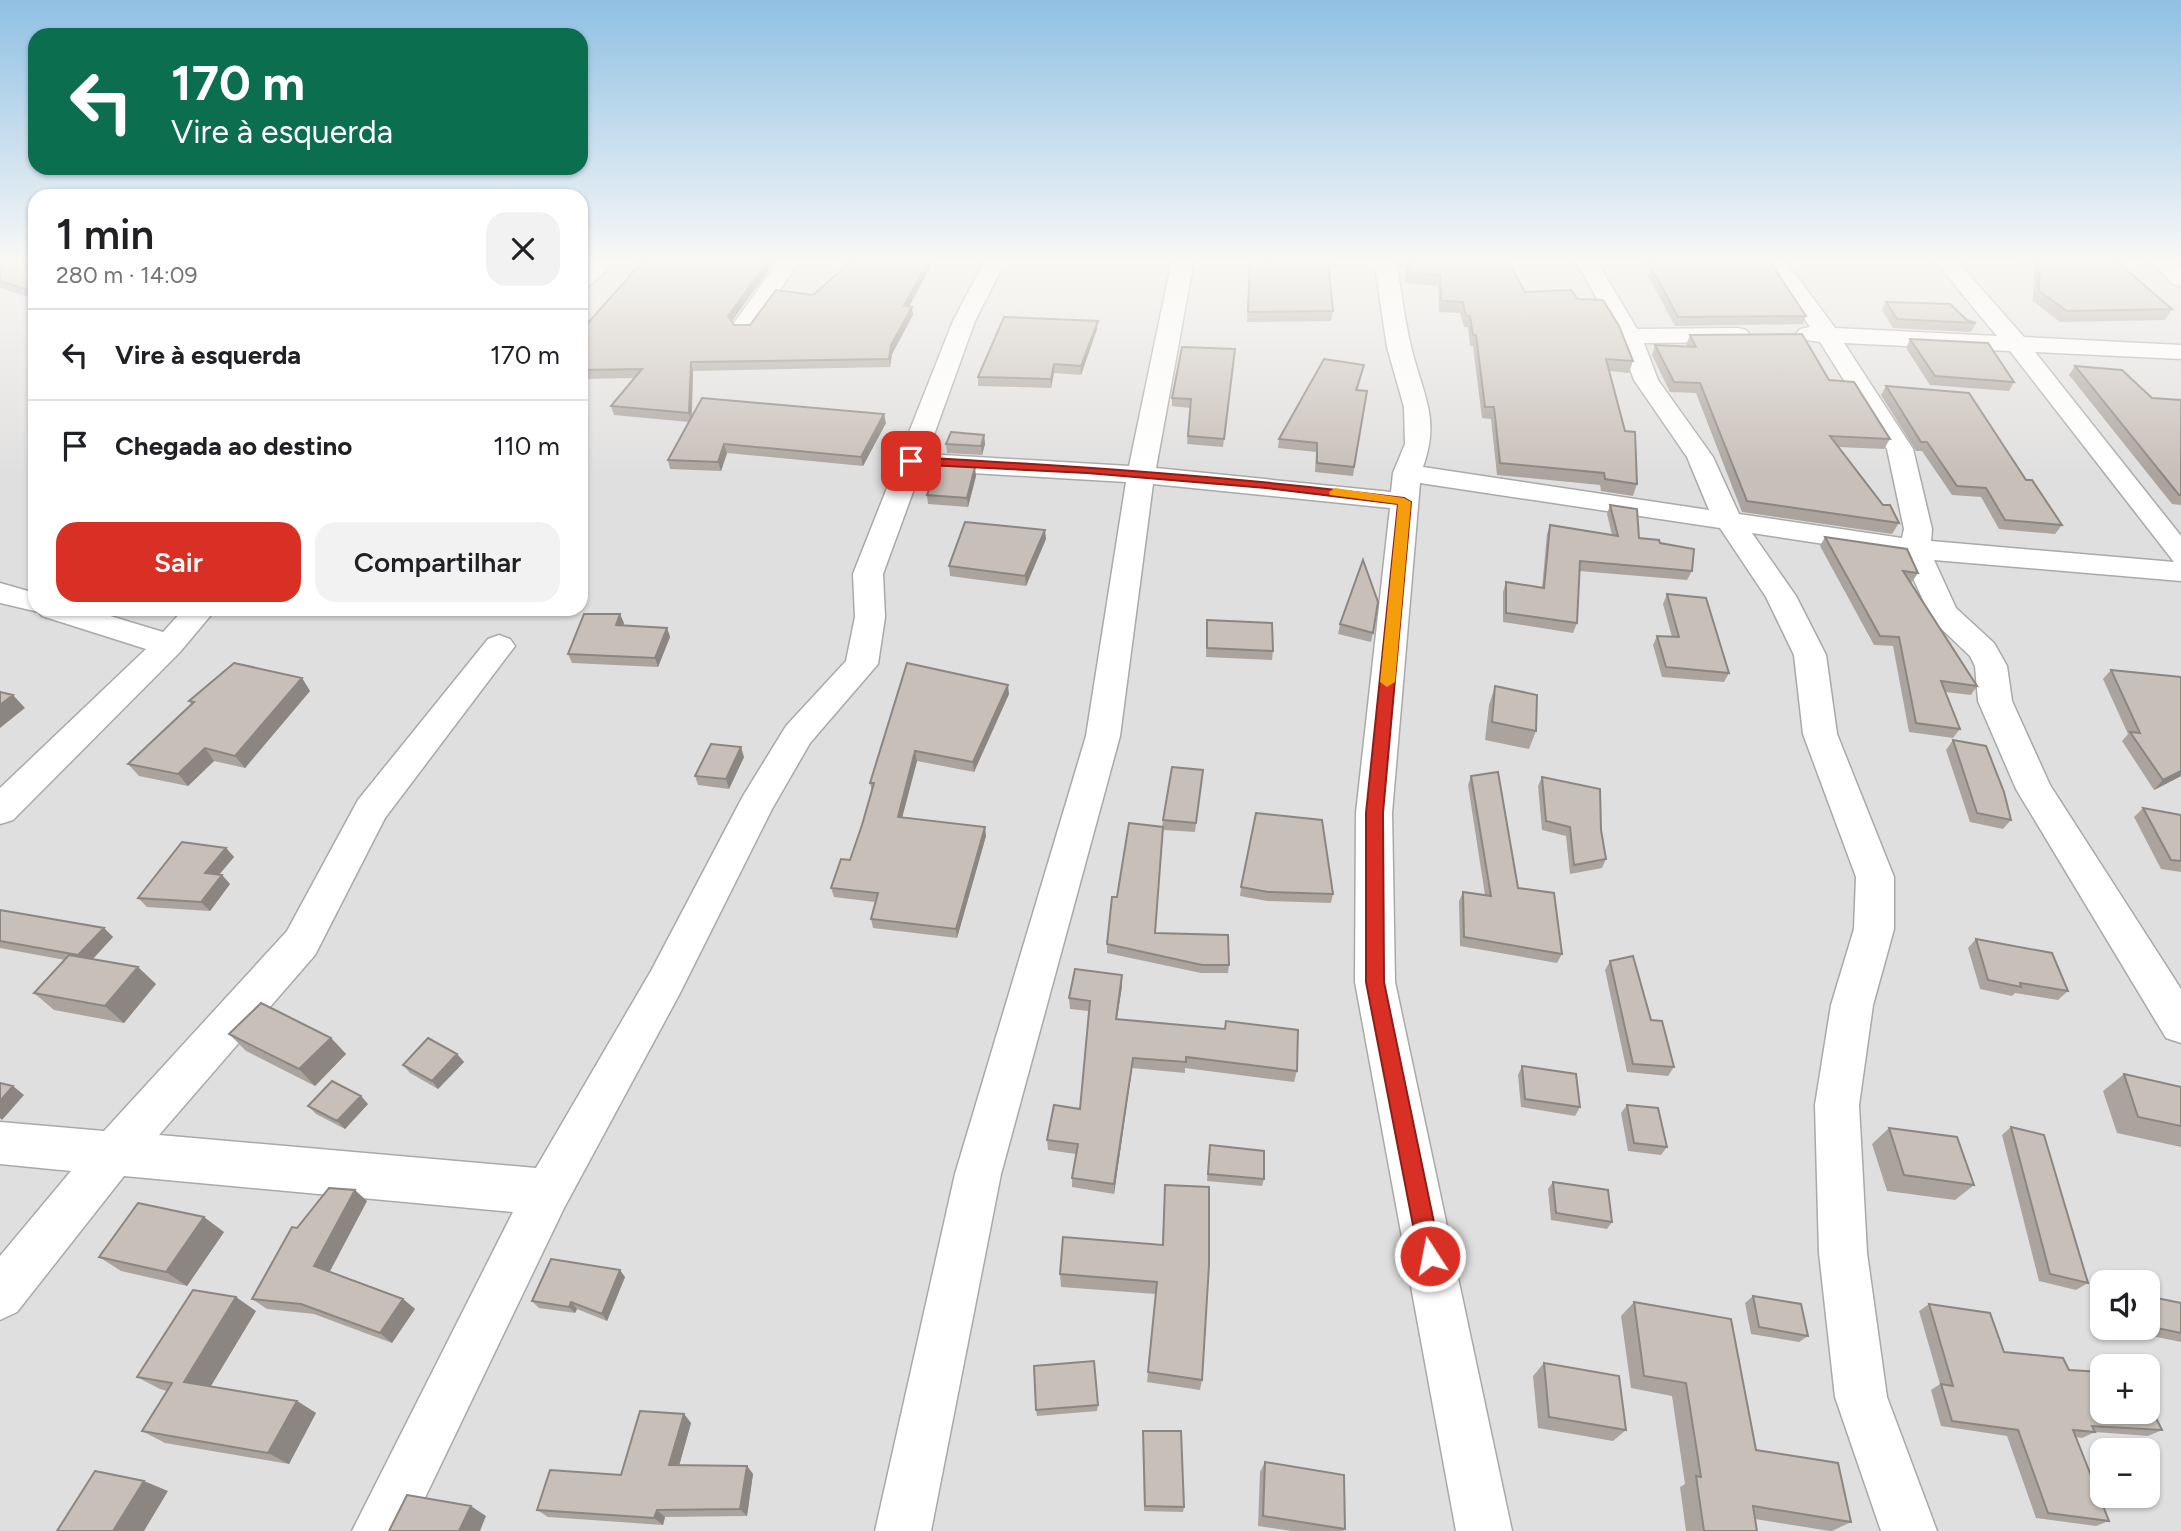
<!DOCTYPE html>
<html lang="pt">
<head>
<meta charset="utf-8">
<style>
	body { margin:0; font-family:Figtree,sans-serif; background:#f2f2f2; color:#202124; height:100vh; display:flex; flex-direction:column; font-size:26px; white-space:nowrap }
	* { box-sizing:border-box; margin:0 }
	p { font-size:23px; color:#757577 }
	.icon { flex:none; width:38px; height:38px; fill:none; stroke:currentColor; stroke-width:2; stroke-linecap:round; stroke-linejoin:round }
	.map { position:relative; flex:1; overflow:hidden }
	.side { position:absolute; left:28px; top:189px; width:560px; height:427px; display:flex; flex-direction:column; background:#fff; border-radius:21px; box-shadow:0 2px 5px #0004 }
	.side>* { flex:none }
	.hud { position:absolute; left:28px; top:28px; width:560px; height:147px; border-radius:21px; box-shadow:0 2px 5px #0004; background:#0b6e4f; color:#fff; overflow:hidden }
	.controls { position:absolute; left:2090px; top:1270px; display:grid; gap:14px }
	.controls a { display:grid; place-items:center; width:70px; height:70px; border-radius:14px; background:#fff; box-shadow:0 2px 5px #0004; font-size:35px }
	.pin { position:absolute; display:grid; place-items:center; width:60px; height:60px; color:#fff; margin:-30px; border-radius:14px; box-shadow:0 4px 10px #0006 }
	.me { position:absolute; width:77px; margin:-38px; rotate:349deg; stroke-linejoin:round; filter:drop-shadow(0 0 5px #0008) }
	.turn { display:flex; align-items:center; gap:24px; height:147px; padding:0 28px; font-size:32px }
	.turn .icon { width:91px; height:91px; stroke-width:2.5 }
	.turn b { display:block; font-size:49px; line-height:60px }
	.round { display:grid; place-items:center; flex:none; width:74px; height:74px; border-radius:21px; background:#f2f2f2 }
	.head { display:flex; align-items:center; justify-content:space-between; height:119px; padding:0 28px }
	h1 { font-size:42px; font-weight:600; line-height:52px }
	.action { display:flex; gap:14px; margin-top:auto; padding:14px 28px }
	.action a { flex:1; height:80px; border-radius:21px; background:#d93025; color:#fff; font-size:28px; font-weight:600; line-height:80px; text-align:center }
	.action a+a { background:#f2f2f2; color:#202124 }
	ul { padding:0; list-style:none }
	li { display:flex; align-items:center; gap:21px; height:91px; padding:0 28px; border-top:2px solid #e0e0e0 }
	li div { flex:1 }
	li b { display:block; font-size:26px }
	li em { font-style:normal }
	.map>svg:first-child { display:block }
	.residential { fill:#e0dfdf; fill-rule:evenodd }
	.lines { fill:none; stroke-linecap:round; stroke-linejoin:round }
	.street-casing { stroke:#a9a9a9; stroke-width:3 }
	.street { fill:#fff; fill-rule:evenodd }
	.wall { fill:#aba49e }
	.shaded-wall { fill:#8b8681 }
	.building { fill:#c7bfb8; stroke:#8b8681; stroke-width:2 }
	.route { fill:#d93025; stroke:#8d1f18; stroke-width:2 }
	.slow { fill:#f59e0b }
</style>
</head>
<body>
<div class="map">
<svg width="2181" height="1531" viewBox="0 0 2181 1531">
	<rect width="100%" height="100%" fill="#f2efe9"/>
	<path class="residential" d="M0 260H35V609H581V260H2181V1531H0ZM2102 1283H2147V1328H2102ZM2102 1367H2147V1412H2102ZM2102 1451H2147V1496H2102Z"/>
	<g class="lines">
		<defs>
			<path id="street" d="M594 260H618L589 286 581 288V270Z
				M779 260H800L752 331H736L732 326Z
				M985 260H1006L975 321 927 454 1129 466 1172 260H1194L1156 468 1391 492 1393 473 1405 444 1404 407 1387 347 1374 260H1396C1401 289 1404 318 1411 346 1422 394 1441 417 1423 467L1709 510 1687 457 1634 380 1618 336 1575 260H1596L1637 329 1738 328 1746 330 1750 335 1746 340 1738 342 1644 343 1658 380 1713 457 1739 514 1902 538 1904 529 1887 449 1820 342 1800 339 1796 334 1800 329 1810 327 1764 260H1785L1835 328 1997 336 1934 260H1956L2024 337 2181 345V359L2035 352 2181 536V581L1934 560 1956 608 1994 643 2007 666 2012 701 2050 785 2181 989V1043L2166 1038 2016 789 1978 701 1975 666 1970 656 1932 620 1903 556 1752 533 1796 596 1826 655 1837 734 1894 877V929L1873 1005 1859 1105 1867 1253 1887 1397 1937 1531H1881L1835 1397 1819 1253 1815 1105 1831 1005 1854 929 1856 877 1803 734 1794 655 1766 597 1720 528 1420 483 1392 813 1395 982 1512 1531H1456L1355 982 1356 813 1390 508 1153 484 1120 736 1001 1174 931 1531H875L955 1174 1086 736 1126 482 921 470 883 574 885 617 878 664 810 743 772 809 679 995 564 1208 409 1531H352L513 1212 124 1176 17 1312 0 1320V1256L71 1171 0 1164V1122L104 1131 287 931 358 800 488 639 499 635 510 639 515 646 385 818 315 955 159 1135 536 1168 651 971 743 796 786 726 846 661 855 617 853 574 953 321ZM1844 343 2010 351 2174 562 1931 541 1932 529 1913 449Z
				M2150 260H2173L2181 268V286L2173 284Z
				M0 583 35 593V609H87L163 632 184 609H216L180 652 13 820 0 824V788L146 649 42 616 39 612 0 603Z"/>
		</defs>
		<use href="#street" class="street-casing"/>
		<use href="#street" class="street"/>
	</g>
	<path class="wall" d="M0 260H35V299L0 288Z
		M853 260H934L909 307 913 315 892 354 890 367 693 371 692 417 886 423 863 466 727 453 721 471 670 469 668 460 689 422 614 415 611 406 634 378 581 379V334L732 322 734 325H750L813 295Z
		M1249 260H1328L1333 311 1331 321 1247 322Z
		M1406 260H1507L1525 292 1578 299 1633 361 1629 373 1609 371 1637 484 1633 496 1601 491 1600 485 1497 475 1491 419 1482 418 1473 346H1470L1468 327H1464L1460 313 1439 312 1438 286 1405 283Z
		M1646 260H1769L1806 316 1803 324 1675 326 1648 276 1650 270Z
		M1995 260H2115L2172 309 2165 320 2060 322 2033 301 2034 263 1996 261Z
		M1886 302 1967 320 1976 323 1971 332 1893 328 1882 310Z
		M1097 329 1081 375 1054 373 1051 388 978 386V377Z
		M1690 335 1829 380 1890 439 1884 449 1838 447 1883 505 1899 523 1892 534 1742 512 1696 393 1670 392 1652 355 1655 345 1686 346V345Z
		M1910 339 2014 382 2009 391 1930 385 1906 348Z
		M1235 349 1223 447 1187 444 1190 408 1172 406V398Z
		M1364 365 1358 390 1367 391 1353 476 1315 472 1316 452 1278 448 1279 439Z
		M2075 366 2152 398 2181 400V505L2172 504 2069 375Z
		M1886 386 2026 480 2062 525 2055 534 1999 529 1981 497 1952 495 1922 451H1916L1881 395Z
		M984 435 985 444 982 455 947 453 946 444Z
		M976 476 968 507 928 504 927 495Z
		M1610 505 1639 538 1660 543 1692 571 1687 580 1579 571 1577 623 1573 633 1503 622V592L1506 582 1542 588 1547 534 1550 525 1612 535 1607 514Z
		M1825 537 1918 573 1912 582H1910L1977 686 1971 695 1945 692 1960 729 1953 738 1909 732 1893 646 1874 645 1820 546Z
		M1046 539 1026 586 950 576 949 566Z
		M1667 594 1729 673 1724 682 1662 677 1653 645 1657 636 1672 637 1663 604Z
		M1207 620 1273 651 1272 660 1206 657Z
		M624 623 623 626 667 628 670 637 658 667 572 663 568 654Z
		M1340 624 1373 633 1371 642 1338 634Z
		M907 663 1009 694 974 772 917 761 902 817 986 836 957 938 873 928 871 919 875 902 834 897 831 888 850 860 862 825 872 792 870 783Z
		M2111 670 2181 677V776L2154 790 2122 741 2128 734 2103 679Z
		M302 678 310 691 245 768 214 761 188 786 139 776 128 764 192 705 189 701Z
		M1495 686 1536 731 1529 749 1485 740 1489 705Z
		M1953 740 2011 820 2003 829 1970 822 1946 750Z
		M744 757 729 789 698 785 695 776Z
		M1203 770 1195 832 1163 830 1155 933 1229 965 1228 973H1201L1107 953V944L1117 897 1162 827 1163 820Z
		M1471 776 1518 888 1562 954 1557 963 1460 946 1459 901 1463 892 1485 895 1468 785Z
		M1542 777 1601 830 1606 859 1602 868 1570 874 1566 836 1542 830 1538 786Z
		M2143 808 2181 815V872L2161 869 2134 817Z
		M226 848 234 857 219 874 222 875 230 884 210 911 147 907 138 898Z
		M1241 887 1333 894 1331 903 1267 901 1240 896Z
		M0 910 104 928 113 937 93 959 156 984 124 1023 54 1010 34 993 65 960 0 948Z
		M1976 939 2068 991 2058 1000 2015 993 2012 996 1980 989 1968 948Z
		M1610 961 1651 1020 1674 1067 1668 1076 1627 1072 1605 970Z
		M1122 986 1117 1019 1225 1029 1226 1021 1297 1071 1294 1082 1185 1068V1073L1132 1068 1114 1194 1072 1187V1178L1076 1154 1048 1150 1047 1140 1080 1109 1089 1011 1070 1009 1069 998Z
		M229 1034 331 1038 346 1054 315 1086 246 1051Z
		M457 1054 464 1062 438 1089 410 1073 403 1065Z
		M1522 1066 1580 1107 1575 1116 1521 1107 1518 1075Z
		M2124 1074 2181 1087V1147L2117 1133 2103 1091Z
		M368 1104 345 1129 316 1114 308 1106Z
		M1627 1105 1667 1147 1661 1155 1628 1151 1621 1113Z
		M2011 1127 2088 1283 2076 1290 2039 1281 2002 1135Z
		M1889 1128 1974 1185 1955 1200 1887 1191 1872 1144Z
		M1210 1145 1264 1179 1262 1186 1207 1181Z
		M1553 1182 1612 1222 1607 1229 1551 1220 1548 1189Z
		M1165 1185 1202 1380 1200 1390 1147 1382 1156 1294 1061 1287 1060 1274 1162 1245Z
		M367 1201 329 1272 403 1299 415 1309 392 1343 314 1314 267 1309 252 1299 297 1228Z
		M224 1232 187 1286 121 1271 99 1257Z
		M625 1277 607 1321 577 1309 575 1313 539 1308 532 1301Z
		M1753 1296 1808 1336 1799 1342 1751 1334 1745 1303Z
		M2147 1296 2181 1303V1342L2112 1328H2147Z
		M1634 1302 1756 1450 1851 1522 1832 1531H1830L1755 1519 1757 1531H1686L1680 1487 1685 1484 1672 1396 1631 1388 1621 1316Z
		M1929 1304 2004 1352 2069 1370 2162 1430 2148 1436 2095 1432 2082 1438 2076 1437 2109 1521 2096 1526 2036 1518 2007 1436 1941 1426 1931 1390 1940 1384 1919 1311Z
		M256 1311 211 1386 297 1401 316 1413 289 1464 165 1443 142 1431 167 1391 160 1389 137 1377Z
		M1544 1363 1626 1430 1613 1441 1538 1428 1533 1376Z
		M1098 1405 1097 1411 1037 1416 1036 1410Z
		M684 1414 691 1423 679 1466H747L753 1474 747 1516 665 1517 663 1525 548 1517 537 1510 621 1475Z
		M1143 1431 1184 1507 1183 1512 1144 1511Z
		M1265 1462 1345 1529 1343 1531H1292L1258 1526 1260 1472Z"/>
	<path class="shaded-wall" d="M769 260H776L730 324 728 316Z
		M929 260H934L905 314 904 306Z
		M912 307 913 315 892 354 890 367 889 359 891 345Z
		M1098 321 1097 329 1081 375V366Z
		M691 362 693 371 691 422 689 413Z
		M1054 364V373L1051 388V379Z
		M884 414 886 423 863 466 861 457Z
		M984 435 985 444 982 455 981 446Z
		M724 444 727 453 721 471 718 462Z
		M975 467 976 476 968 507 967 498Z
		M1045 530 1046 539 1026 586 1025 576Z
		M620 614 624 623 619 635 616 625Z
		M667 628 670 637 658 667 655 658Z
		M302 678 310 691 245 768 235 756Z
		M1008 685 1009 694 974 772 973 762Z
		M13 695 25 708 0 728V705Z
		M741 747 744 757 729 789 726 779Z
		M205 748 214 761 188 786 178 774Z
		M915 751 917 761 900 826 898 817Z
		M2181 771V776L2154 790 2163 780Z
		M985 827 986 836 957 938 956 929Z
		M226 848 234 857 213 882 205 873Z
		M222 875 230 884 210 911 201 902Z
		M104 928 113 937 88 964 78 955Z
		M138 967 156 984 124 1023 105 1006Z
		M1122 975V986L1115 1030 1116 1019Z
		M331 1038 346 1054 315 1086 299 1069Z
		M457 1054 464 1062 438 1089 432 1081Z
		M1133 1058 1132 1068 1114 1194V1184Z
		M13 1086 24 1095 2 1120 0 1118V1101Z
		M361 1096 368 1104 345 1129 337 1121Z
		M355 1190 367 1201 327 1277 314 1266Z
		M204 1217 224 1232 187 1286 166 1272Z
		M620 1270 625 1277 607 1321 602 1314Z
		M236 1297 256 1311 206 1394 184 1382Z
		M403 1299 415 1309 392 1343 380 1333Z
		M571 1302 577 1309 575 1313 569 1307Z
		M297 1401 316 1413 289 1464 268 1453Z
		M684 1414 691 1423 677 1473 669 1465Z
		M747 1466 753 1474 747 1516 740 1509Z
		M144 1481 168 1491 144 1531H113Z
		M471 1506 486 1516 480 1531H459Z
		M657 1510 665 1517 663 1525 654 1518Z"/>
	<path class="building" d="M0 260H35V292L0 281Z
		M644 260H769L728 316 734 325H750L776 290 813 295 853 260H929L904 306 912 307 891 345 889 359 691 362 689 413 611 406 642 369 581 370V334L586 325Z
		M1250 260H1328L1333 311 1248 312Z
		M1408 260H1507L1525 292 1571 290 1578 299 1603 300 1619 326 1633 361 1606 359 1625 431 1635 432 1637 484 1605 479 1604 473 1500 463 1494 407H1485L1476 335H1473L1470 316H1466L1463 302 1441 301 1440 275 1408 272Z
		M1652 260H1769L1806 316 1678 317 1651 267H1655Z
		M2040 260H2115L2172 309 2067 311 2039 291Z
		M1886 302 1950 304 1967 320 1976 323 1897 319Z
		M1004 317 1098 321 1081 366 1054 364 1051 379 978 377Z
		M1802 334 1829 380 1854 382 1890 439 1830 436 1883 505H1890L1899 523 1747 501 1700 383 1674 382 1655 345 1696 347 1690 335Z
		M1910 339 1988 343 2014 382 1935 376Z
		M1182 347 1235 349 1224 439 1188 436 1191 399 1172 398Z
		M1324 359 1364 365 1356 390 1367 391 1354 467 1317 463V443L1279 439Z
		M2075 366 2122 370 2152 398 2181 400V495H2179Z
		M1886 386 1969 393 2026 480H2032L2062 525 2005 520 1986 488 1957 486 1927 442H1921Z
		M702 398 884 414 861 457 724 444 718 462 668 460Z
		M951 432 984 435 981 446 946 444Z
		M938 465 975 467 967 498 927 495Z
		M1610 505 1637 509 1639 538 1659 540 1660 543 1694 549 1692 571 1580 561 1577 623 1506 613V582L1544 588 1550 525 1618 536Z
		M965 522 1045 530 1025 576 949 566Z
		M1825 537 1907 549 1918 573 1903 571 1977 686 1941 681 1960 729 1916 723 1899 637 1880 636Z
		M1363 560 1378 602 1373 633 1340 624Z
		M1667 594 1706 598 1729 673 1666 667 1657 636 1679 637Z
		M584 614H620L616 625 667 628 655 658 568 654Z
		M1207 620 1272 623 1273 651 1207 648Z
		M234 663 302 678 235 756 205 748 178 774 128 764 194 702 189 701Z
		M907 663 1008 685 973 762 915 751 898 817 985 827 956 929 871 919 878 893 831 888 841 859 850 860 862 825 874 783H870Z
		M2111 670 2181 677V771L2163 780 2130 732 2140 733Z
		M1495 686 1537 695 1536 731 1492 722Z
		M0 692 13 695 0 705Z
		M1953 740 1986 746 2004 792 2011 820 1977 813Z
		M711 744 741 747 726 779 695 776Z
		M1172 767 1203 770 1196 823 1163 820Z
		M1498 772 1518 888 1554 893 1562 954 1464 937 1463 892 1491 896 1471 776Z
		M1542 777 1600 789 1601 830 1606 859 1574 865 1570 827 1546 821Z
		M2143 808 2181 815V861L2171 860Z
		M1256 813 1322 820 1333 894 1268 892 1241 887Z
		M1129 823 1163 827 1155 933 1228 935 1229 965H1202L1107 944 1112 897H1117Z
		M182 842 226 848 205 873 222 875 201 902 138 898Z
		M0 910 104 928 78 955 0 941Z
		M1976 939 2052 953 2068 991 2020 983 2021 987 1988 980Z
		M69 955 138 967 105 1006 34 993Z
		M1633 956 1651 1020 1662 1021 1674 1067 1633 1064 1610 961Z
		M1075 969 1122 975 1116 1019 1225 1029 1226 1021 1298 1030 1297 1071 1186 1057V1062L1133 1058 1114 1184 1072 1178 1078 1144 1047 1140 1054 1105 1080 1109 1090 1001 1069 998Z
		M261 1003 331 1038 299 1069 229 1034Z
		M428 1038 457 1054 432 1081 403 1065Z
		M1522 1066 1576 1074 1580 1107 1525 1099Z
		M2124 1074 2181 1087V1126L2138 1117Z
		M332 1081 361 1096 337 1121 308 1106Z
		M0 1083 13 1086 0 1101Z
		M1627 1105 1658 1108 1667 1147 1634 1143Z
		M2011 1127 2044 1135 2088 1283 2050 1274Z
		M1889 1128 1957 1137 1974 1185 1904 1175Z
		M1210 1145 1264 1151V1179L1208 1174Z
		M1553 1182 1608 1190 1612 1222 1556 1213Z
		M1165 1185 1209 1187V1265L1202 1380 1148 1372 1157 1282 1060 1274 1063 1237 1163 1245Z
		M329 1188 355 1190 314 1266 403 1299 380 1333 301 1304 252 1299 292 1227 297 1228Z
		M138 1203 204 1217 166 1272 99 1257Z
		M551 1259 620 1270 602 1314 571 1302 569 1307 532 1301Z
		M193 1290 236 1297 184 1382 297 1401 268 1453 142 1431 172 1383 137 1377Z
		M1753 1296 1801 1304 1808 1336 1759 1327Z
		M2147 1296 2181 1303V1333L2147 1326Z
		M1634 1302 1731 1319 1756 1450 1838 1463 1851 1522 1753 1506 1757 1531H1704L1696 1476 1701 1477 1686 1383 1644 1376Z
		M1929 1304 1990 1313 2004 1352 2063 1358 2069 1370 2102 1372V1412H2147V1400L2162 1430 2092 1426 2095 1432 2073 1430 2109 1521 2048 1513 2018 1430 1952 1421 1941 1384 1953 1386Z
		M1094 1361 1098 1405 1036 1410 1034 1366Z
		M1544 1363 1619 1376 1626 1430 1549 1417Z
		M640 1411 684 1414 669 1465 747 1466 740 1509 657 1510 654 1518 537 1510 550 1470 621 1475Z
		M1143 1431H1181L1184 1507 1145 1506Z
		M1265 1462 1344 1475 1345 1529 1263 1516Z
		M95 1471 144 1481 113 1531H57Z
		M407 1495 471 1506 459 1531H389Z"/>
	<linearGradient id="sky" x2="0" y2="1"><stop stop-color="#8fc0e4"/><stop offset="0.55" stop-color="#f9f8f5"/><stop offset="1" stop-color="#f9f8f5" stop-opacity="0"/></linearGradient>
	<rect width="2181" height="475" fill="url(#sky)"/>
	<path class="route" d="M911 457C1077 466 1240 477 1404 498L1411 502 1383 813 1384 982 1441 1256 1437 1264 1430 1267 1422 1264 1419 1256 1366 982V813L1398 504 1266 488 1087 473 907 464 905 461Z"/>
	<path class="slow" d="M1335 488 1404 498 1411 502 1395 682 1387 687 1380 682 1398 504 1330 495 1329 492Z"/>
</svg>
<div class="controls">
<a><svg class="icon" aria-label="sound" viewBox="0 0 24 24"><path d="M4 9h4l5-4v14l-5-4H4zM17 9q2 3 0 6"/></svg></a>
<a>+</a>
<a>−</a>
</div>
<div class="pin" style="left:911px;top:461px;background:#d93025"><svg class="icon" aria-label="arrive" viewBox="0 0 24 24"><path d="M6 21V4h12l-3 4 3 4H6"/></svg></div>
<svg class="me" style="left:1430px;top:1256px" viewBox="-20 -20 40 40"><circle r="17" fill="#d93025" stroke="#fff" stroke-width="3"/><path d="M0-11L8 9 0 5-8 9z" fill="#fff"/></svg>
<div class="hud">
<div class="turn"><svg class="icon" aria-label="left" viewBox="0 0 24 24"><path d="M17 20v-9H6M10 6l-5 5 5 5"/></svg><div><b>170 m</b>Vire à esquerda</div></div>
</div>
<section class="side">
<div class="head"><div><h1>1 min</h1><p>280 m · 14:09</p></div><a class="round"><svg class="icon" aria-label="close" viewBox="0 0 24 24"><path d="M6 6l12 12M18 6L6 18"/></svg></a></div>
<ul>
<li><svg class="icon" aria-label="left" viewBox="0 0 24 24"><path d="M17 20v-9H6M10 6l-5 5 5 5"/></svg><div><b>Vire à esquerda</b></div><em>170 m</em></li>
<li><svg class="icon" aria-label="arrive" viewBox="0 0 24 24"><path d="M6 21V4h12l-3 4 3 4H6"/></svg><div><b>Chegada ao destino</b></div><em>110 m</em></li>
</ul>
<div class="action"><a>Sair</a><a>Compartilhar</a></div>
</section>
</div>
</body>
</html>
